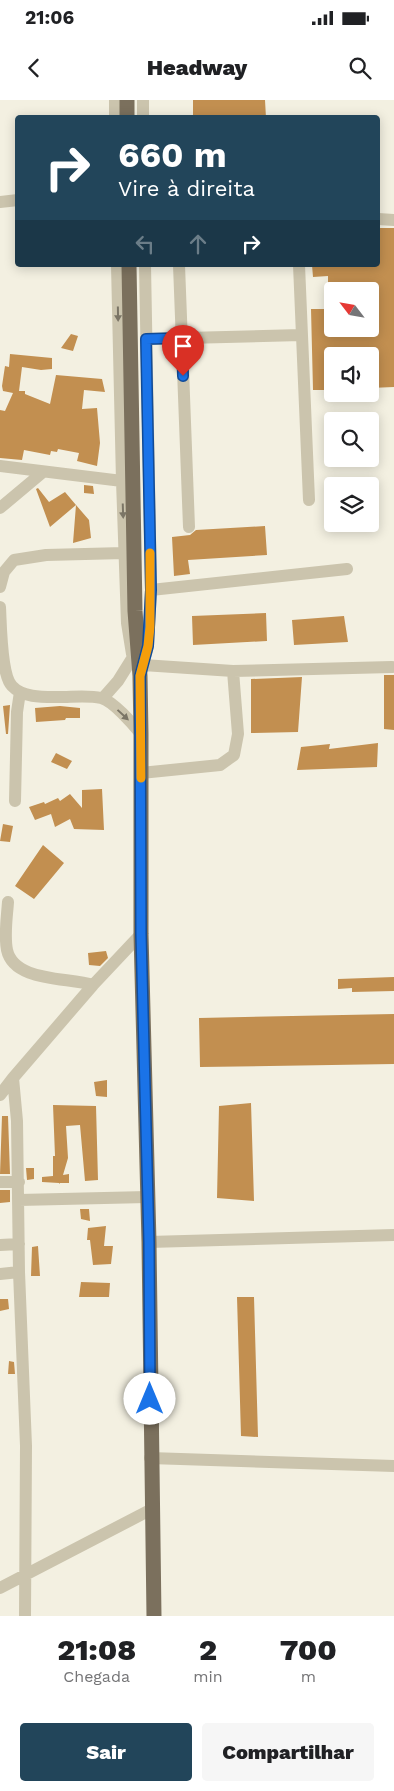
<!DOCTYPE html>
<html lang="pt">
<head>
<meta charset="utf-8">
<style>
	body { margin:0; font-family:"Work Sans",sans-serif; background:#f6f6f6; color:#202124; height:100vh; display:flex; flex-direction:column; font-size:19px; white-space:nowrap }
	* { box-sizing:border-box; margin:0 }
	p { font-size:16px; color:#757577 }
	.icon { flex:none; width:28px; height:28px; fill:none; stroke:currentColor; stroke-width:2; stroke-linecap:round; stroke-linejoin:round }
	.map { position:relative; height:1516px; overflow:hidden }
	.sheet { display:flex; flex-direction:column; background:#fff; flex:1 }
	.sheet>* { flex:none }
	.banner { position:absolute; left:15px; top:15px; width:365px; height:152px; border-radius:5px; box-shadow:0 2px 12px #0003; background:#22455a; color:#fff; overflow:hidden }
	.needle { width:32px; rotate:301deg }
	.controls { position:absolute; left:324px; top:182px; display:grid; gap:10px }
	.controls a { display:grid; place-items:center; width:55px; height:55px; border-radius:5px; background:#fff; box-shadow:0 2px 12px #0003; font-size:25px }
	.pin { position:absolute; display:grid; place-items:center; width:42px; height:42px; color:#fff; margin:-51px -21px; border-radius:50% 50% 50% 0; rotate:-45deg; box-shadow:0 0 5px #0007 }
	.pin .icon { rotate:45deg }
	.me { position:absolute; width:55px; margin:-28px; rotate:0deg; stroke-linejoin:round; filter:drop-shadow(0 0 4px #0008) }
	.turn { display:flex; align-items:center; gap:18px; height:105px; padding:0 20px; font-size:22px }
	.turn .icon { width:65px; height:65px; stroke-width:2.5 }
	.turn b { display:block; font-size:35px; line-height:42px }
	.lanes { display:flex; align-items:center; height:48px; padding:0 20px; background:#0003; justify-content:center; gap:25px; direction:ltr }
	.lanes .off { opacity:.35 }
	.eta { display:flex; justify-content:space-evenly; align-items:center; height:85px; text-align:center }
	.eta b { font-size:30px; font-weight:800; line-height:35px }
	.button { display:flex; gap:10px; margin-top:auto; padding:10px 20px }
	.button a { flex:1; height:58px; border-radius:5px; background:#22455a; color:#fff; font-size:20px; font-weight:800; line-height:58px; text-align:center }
	.button a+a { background:#f6f6f6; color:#202124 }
	.status { display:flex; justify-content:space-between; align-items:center; height:35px; padding:0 25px; background:#fff; direction:ltr }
	.status svg { height:14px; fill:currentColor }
	header { display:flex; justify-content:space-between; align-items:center; height:65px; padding:0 20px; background:#fff; font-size:22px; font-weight:800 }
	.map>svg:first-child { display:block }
	.building { fill:#c28f50 }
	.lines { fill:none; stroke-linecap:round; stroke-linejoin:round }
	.minor { stroke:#cbc4ad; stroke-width:12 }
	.major { stroke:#7b705d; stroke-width:15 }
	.oneway { fill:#7b7566 }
	.route-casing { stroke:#114b97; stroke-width:12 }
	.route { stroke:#1a73e8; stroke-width:9 }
	.slow { stroke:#f59e0b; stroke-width:9 }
</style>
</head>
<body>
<div class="status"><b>21:06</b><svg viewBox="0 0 49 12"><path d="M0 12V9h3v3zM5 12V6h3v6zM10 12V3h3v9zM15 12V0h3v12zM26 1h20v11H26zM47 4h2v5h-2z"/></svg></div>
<header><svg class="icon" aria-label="back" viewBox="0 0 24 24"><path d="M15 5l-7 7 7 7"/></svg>Headway<svg class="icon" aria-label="search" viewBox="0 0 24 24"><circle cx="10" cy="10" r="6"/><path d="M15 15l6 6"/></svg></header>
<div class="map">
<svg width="394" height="1516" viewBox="0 0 394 1516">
	<rect width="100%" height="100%" fill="#f3f0e1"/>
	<path class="building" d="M193 0H265L266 18H193Z
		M378 128H394V287L370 288V256H332V290H313L311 209H332V229H370V191H328V176L313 177 312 165H378Z
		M71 234 78 236 73 251 61 248Z
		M10 254 52 258V269L41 270 22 267 19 291H25V294L50 304 56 275 102 279 105 292 84 290 82 309 97 308 100 343 97 366 77 361 79 353 58 349 57 352 51 351 50 355 24 350 22 360 0 358V310L5 311 13 293 3 291 2 286 5 266 9 267Z
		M84 385 93 386 94 394 84 393Z
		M38 388 49 402 65 392 76 405 50 427 36 389Z
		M76 405 89 420 91 438 73 443Z
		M265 426 267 455 188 460 190 474 174 476 172 437 190 435 196 430Z
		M266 513 267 541 193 545 192 516Z
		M344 516 348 542 294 545 292 520Z
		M384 575H394V630L384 629Z
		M302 577 298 632 251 633V579Z
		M10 605 8 634H6L3 606Z
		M60 606 80 608V618H66L65 620 36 622 35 608Z
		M378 643 377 667 297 670 301 647 330 644 329 649Z
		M56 653 72 661 67 669 51 662Z
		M102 689 104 730 74 729 70 719 55 727 51 714 35 720 29 707 44 702 45 704 58 698 60 701 70 694 82 708V690Z
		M3 724 13 726 10 742 0 741Z
		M43 745 64 763 34 799 15 786Z
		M106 851 108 858 100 866 89 865 88 853Z
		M394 877V891L352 892V888L338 889V879Z
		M394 914V964L200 967 199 918Z
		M107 980V997L96 996 94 982Z
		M251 1003 254 1101 217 1098 219 1006Z
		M53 1005 96 1006 98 1080 85 1081 80 1025 66 1026 68 1058 63 1075 69 1074V1083H60V1084L59 1083 42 1082V1077L53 1076V1056H55Z
		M2 1016H8L10 1074H0Z
		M26 1068H34V1079L27 1080Z
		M0 1090H10V1102L0 1103Z
		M80 1109H89L90 1121 81 1119Z
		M106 1126 104 1146H113L111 1164 93 1165 90 1140H87L88 1128Z
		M38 1146 40 1176H31L32 1147Z
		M81 1182 110 1183 109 1197H79Z
		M237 1197H254L258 1337 241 1336Z
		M0 1199H8L9 1209 0 1211Z
		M9 1261 14 1262 15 1274H8Z"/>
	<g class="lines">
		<path class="minor" d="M115 0V18
			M143 0V18
			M0 102 18 100
			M378 119 394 120
			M117 165 122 381 127 523 132 554
			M179 165 189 427
			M299 165 309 400
			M146 239 301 235
			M0 366 122 381
			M0 408 43 372
			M0 487 4 472 14 460 46 455 124 453
			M151 490 347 469
			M0 507C1 524 1 575 12 586 23 598 44 597 59 597 72 597 89 595 101 598 113 601 133 624 141 634
			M143 565 233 571 392 567
			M141 571 148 546 151 490 145 165
			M103 598 118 581 133 557
			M141 673 220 665 234 655 238 634 233 571
			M15 701 17 612 20 592
			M8 802C7 817 4 835 7 850 14 882 67 877 93 885
			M0 995 13 978
			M0 1082H19
			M19 1100 147 1097
			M149 1142 394 1135
			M0 1145 19 1144
			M0 1174 19 1172
			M150 1358 394 1366
			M0 1488 152 1409
			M25 1516 26 1346 19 1172 17 1021 13 978 93 885 141 834"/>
		<path class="major" d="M127 0V18
			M129 165 135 511 140 576 141 634V834L149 1142 154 1516"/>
	</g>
	<defs><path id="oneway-solid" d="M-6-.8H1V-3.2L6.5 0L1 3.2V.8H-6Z" transform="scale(1.25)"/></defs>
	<g class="oneway">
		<use href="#oneway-solid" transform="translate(118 214) rotate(89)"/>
		<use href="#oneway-solid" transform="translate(123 411) rotate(88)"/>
		<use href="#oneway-solid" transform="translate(123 615) rotate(43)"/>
	</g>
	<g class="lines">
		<defs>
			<path id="route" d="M150 1299 149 1142 141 834 140 576 148 546 151 490 146 239 182 238 183 276"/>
		</defs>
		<use href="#route" class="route-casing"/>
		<use href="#route" class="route"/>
		<path class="slow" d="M141 678 140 576 148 546 150 527V453"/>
	</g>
</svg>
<div class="controls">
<a><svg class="needle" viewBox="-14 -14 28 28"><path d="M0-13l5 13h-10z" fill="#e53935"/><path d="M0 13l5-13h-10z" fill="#757577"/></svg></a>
<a><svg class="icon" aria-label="sound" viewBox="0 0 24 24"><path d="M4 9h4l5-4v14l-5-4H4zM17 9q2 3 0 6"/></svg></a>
<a><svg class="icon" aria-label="search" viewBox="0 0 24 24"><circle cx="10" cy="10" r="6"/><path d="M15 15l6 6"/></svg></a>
<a><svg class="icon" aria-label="layers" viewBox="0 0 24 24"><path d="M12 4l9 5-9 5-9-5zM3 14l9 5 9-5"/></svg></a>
</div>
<div class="pin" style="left:183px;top:276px;background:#d93025"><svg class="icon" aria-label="arrive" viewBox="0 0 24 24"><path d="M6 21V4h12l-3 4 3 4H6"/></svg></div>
<svg class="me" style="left:150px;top:1299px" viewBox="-20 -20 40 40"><circle r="19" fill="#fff"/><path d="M0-13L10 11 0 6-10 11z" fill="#1a73e8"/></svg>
<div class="banner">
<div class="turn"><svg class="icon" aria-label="right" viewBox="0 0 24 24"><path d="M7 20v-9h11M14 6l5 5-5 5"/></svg><div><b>660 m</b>Vire à direita</div></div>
<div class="lanes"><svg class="icon off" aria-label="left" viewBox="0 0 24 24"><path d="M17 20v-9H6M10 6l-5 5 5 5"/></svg><svg class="icon off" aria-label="ahead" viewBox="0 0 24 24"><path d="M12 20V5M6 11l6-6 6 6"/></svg><svg class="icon" aria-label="right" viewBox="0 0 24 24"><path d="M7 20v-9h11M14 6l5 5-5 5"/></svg></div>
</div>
</div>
<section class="sheet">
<div class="eta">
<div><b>21:08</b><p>Chegada</p></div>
<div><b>2</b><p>min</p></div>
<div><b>700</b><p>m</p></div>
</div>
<div class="button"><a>Sair</a><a>Compartilhar</a></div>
</section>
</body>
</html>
